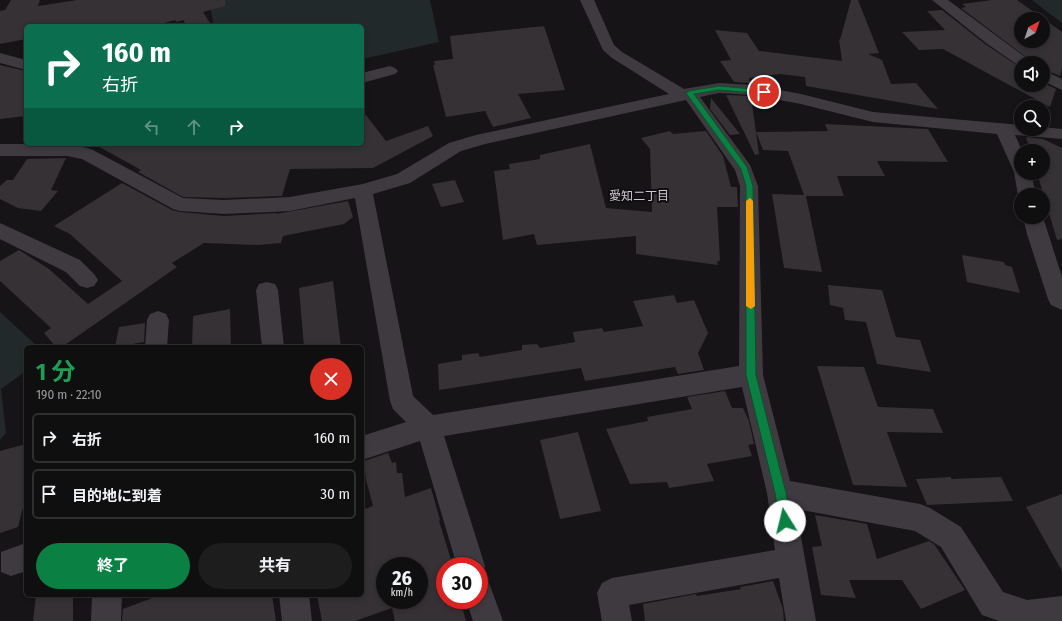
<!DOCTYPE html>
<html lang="ja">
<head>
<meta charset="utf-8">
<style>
	body { margin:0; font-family:"Fira Sans Condensed","Noto Sans JP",sans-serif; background:#1e1d1e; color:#f1f3f6; height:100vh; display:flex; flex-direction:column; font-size:15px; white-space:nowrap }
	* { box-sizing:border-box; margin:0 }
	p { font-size:13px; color:#9c9c9f }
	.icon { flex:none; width:22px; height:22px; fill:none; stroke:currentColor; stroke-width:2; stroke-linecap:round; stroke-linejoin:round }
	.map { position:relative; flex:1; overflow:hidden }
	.panel { position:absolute; left:24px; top:345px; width:340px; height:252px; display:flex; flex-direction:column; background:#100f10; border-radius:6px; box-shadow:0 2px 6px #0003,0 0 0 1px #302f30 }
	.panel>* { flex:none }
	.guide { position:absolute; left:24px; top:24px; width:340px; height:122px; border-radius:6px; box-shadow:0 2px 6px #0003,0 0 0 1px #302f30; background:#0b6e4f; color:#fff; overflow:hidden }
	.needle { width:26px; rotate:40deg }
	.fabs { position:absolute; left:1014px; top:12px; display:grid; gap:8px }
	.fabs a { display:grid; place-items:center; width:36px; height:36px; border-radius:50%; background:#100f10; box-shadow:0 2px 6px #0003,0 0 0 1px #302f30; font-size:20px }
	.speed { position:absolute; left:376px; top:557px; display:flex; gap:8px; font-size:20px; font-weight:700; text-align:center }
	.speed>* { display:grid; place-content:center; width:52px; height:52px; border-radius:50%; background:#100f10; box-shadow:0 2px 6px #0003,0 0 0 1px #302f30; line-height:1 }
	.speed small { font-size:10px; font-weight:400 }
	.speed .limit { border:6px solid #d22; background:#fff; color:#111 }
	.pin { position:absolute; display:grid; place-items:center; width:34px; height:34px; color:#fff; margin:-17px; border:2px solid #fff; border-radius:50%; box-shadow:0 1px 4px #0007 }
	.me { position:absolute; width:44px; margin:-22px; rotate:351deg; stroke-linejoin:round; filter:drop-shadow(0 0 3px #0008) }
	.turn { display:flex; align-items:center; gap:14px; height:84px; padding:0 12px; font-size:18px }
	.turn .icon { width:52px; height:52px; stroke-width:2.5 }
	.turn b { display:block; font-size:28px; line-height:34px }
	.lanes { display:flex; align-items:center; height:38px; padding:0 12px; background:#0003; justify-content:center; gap:20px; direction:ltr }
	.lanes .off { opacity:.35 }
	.round { display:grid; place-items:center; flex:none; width:42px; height:42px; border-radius:21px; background:#1e1d1e }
	.headline { display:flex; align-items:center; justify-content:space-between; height:68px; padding:0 12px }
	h1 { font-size:24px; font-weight:700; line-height:30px; color:#1e9e55 }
	.button { display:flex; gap:8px; margin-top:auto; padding:8px 12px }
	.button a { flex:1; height:46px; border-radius:24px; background:#0b8043; color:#fff; font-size:16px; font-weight:700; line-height:46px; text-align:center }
	.button a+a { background:#1e1d1e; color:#f1f3f6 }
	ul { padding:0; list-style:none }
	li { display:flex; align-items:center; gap:12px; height:50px; margin:0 8px 6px; padding:0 4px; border:2px solid #302f30; border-radius:6px }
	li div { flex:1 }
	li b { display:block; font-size:15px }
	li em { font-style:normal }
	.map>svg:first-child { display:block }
	.green { fill:#22292b }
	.building { fill:#353135; fill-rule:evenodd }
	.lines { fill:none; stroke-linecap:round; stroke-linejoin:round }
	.minor { fill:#3f3a40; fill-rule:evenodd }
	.route { fill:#0b8043; stroke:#07532c }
	.slow { fill:#f59e0b }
	.labels { text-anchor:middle; stroke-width:4; stroke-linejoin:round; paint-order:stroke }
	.neighbourhood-label { font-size:12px; fill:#d0c7d2; stroke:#110f11 }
</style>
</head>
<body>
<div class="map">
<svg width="1062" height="621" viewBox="0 0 1062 621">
	<rect width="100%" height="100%" fill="#161416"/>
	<path class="green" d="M215 0H430L439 42 362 59V26H214L209 1Z
		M1032 0H1062V23Z
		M0 312 38 347H26V371L1 389 6 433 0 440Z"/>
	<path class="building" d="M11 0H40L38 6 77 0H225V6L203 12 212 26H185L184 20 176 22 175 20 154 26H26V39L0 44V11L5 10Z
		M851 0H858L879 53 868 54 882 60 891 84 916 83 938 109 806 86 805 77 780 74 749 78 750 83 734 82 720 61 731 60 715 30 747 33 759 51 842 61 839 39 840 40Z
		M992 0H1017L1062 32V68L1060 76 1043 69V63H1034L961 8 966 7 962 4ZM1021 19H1043V41H1021Z
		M942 10 985 44 1021 68V85H1043V83L1056 89 1050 107 943 49 919 50 902 32 945 30 927 11Z
		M544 26 565 90 518 94 531 118 493 127 485 111 446 117 433 65H435L434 61 453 59 450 36Z
		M0 65 26 71V116L0 119Z
		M726 95 751 96 759 154 755 155Z
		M711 98 740 134 730 135 710 109Z
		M362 110 386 141 428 126 433 136 373 168 290 169 282 196 224 198 183 197 138 172 141 170 94 144H362Z
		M825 124 928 129 948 162 877 161 885 176H837L844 196H806L822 272 784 268 772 194 804 195 788 151 763 150 756 132 828 131Z
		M670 131 673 134 706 131 723 156 731 187H737L738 207H717L720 261H717L718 265 636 254V236L537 245 534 234 503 240 494 171 510 169 509 164 540 159V155L590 144 606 208 652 212 650 149 641 138Z
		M1026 137 1043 139 1062 148V239L1057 240 1037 173H1043V151H1030Z
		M66 158 51 190 58 191 41 211 18 208 0 199V186L7 180H13L27 159Z
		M455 180 464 202 441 207 432 184Z
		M122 183 172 210 180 212 224 216 277 213 276 214 348 201 353 217 344 224 283 236 281 243 258 245 204 243 172 263 177 267 62 347H56L44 333 51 328 0 281V261L19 250 49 269 88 304 122 281 70 234 54 226Z
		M962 255 1004 262 1005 265 1012 267 1020 293 967 282Z
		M333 281 341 347H304L299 288Z
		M828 285 882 290 896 337 920 340 931 372 877 364 866 322 845 320 843 308 830 305Z
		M674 295 677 303 694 300 708 333 698 353 704 370 678 374 675 367 585 381 581 368 439 390 438 364 462 360V355L478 353 480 357 522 350V345L537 344 540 348 575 342 573 332 602 328 604 332 643 326 633 301Z
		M230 309 231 347H192L193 316Z
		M145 323 144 342 115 347 119 327Z
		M817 366 864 367 878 407 933 409 943 433 887 432 907 487 853 485Z
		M725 391 732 408H743L749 421 754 444 748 445 752 456 707 464 714 481 669 488 667 482 630 484 606 429 648 421 647 417 692 409 687 397Z
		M578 432 601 511 560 519 540 440Z
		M26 444V495L18 527 0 533V451Z
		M388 453 392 463 396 462 397 473H402L405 497 431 488 440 520 439 521 453 566H445V600H460L466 621H395L392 608 355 621H322L317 595H362V510L373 506 366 480 364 461ZM385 566H419V600H385Z
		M951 477V479L1001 477 1013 501 927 505 916 479Z
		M1062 494V571L1026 507Z
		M815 515 867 524 877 559 929 541 934 544 965 590 921 609 902 580H849L856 598 821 595 812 547 822 546Z
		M773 581 783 609 784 621H645L643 604 696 594 697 596 741 589 740 587Z
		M36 595H73V621H33Z
		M160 595H272L276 621H122L123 609Z"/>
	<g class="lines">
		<path class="minor" d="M580 0H594L614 45 622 52 684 89 719 83 752 85 801 94 873 112 1021 125V129H1043V127L1062 129V139L1015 135 1022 151 1021 173H1031L1036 195H1021V200L1018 195 1014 172 997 134 873 122 801 104 752 95 719 93 700 97 750 165 758 186 763 375 790 481 920 504 930 508 961 527 1003 592 1027 600 1062 596V621H999L982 615 941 547 915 531 796 509 816 621H786L779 578 629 605 632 621H602L597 593 602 583 612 578 775 550 767 493 742 387 444 436 485 566 481 576 479 577V566H457L420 441 362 460V436L406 422 393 409 390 401 355 198 290 211 224 214 180 211 173 209 82 159 67 156H0V144H67L87 148 93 150 183 198 224 200 290 197 363 184 397 174 449 143 476 135 669 94 612 58 603 50ZM686 100 735 170 740 186 739 366 433 415 413 396 373 194 410 183 461 151 485 144Z
			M932 0H948L1029 60 1032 63H1021V67L1019 66 986 43Z
			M0 53 26 60V70L0 63Z
			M390 66 395 68 398 71 395 74 362 83V73Z
			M1043 70 1062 79V90L1043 81Z
			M1023 217H1043L1062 277V310L1051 305 1048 299 1027 234Z
			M0 223 80 260 94 274 98 280 94 286 87 288 80 286 66 272 0 239Z
			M267 282 275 284 278 290 284 347H262L256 290 259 284Z
			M158 311 166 314 169 320 167 347H145L147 320 150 314Z
			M26 543V571L11 576 1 572V552Z
			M479 578 489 583 503 621H473L466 600H479Z
			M92 595H122L121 621H91Z
			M279 595H309L312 621H282Z"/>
	</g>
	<path class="route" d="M719 86 764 90 767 92 764 94 719 90 694 94 747 167 753 186 756 375 786 493 791 521 789 525 785 526 781 525 779 521 775 493 746 375V186L741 169 686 93 689 91Z"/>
	<path class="slow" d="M750 198 753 201 755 306 751 309 746 306V201Z"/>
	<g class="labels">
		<g class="neighbourhood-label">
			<text x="639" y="200">愛知二丁目</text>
		</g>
	</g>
</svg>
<div class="fabs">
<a><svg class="needle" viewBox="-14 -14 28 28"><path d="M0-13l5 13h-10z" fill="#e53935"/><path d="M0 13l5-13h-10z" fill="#9c9c9f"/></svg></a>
<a><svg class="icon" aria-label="sound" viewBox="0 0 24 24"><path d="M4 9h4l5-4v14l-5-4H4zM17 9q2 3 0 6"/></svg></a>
<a><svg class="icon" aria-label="search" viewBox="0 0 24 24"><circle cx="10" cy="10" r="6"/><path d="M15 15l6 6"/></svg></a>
<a>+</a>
<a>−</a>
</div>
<div class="speed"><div>26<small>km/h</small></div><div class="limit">30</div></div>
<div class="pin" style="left:764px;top:92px;background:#d93025"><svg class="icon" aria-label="arrive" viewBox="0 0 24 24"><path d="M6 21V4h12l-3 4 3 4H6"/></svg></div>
<svg class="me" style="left:785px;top:521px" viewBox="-20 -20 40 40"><circle r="19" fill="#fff"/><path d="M0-13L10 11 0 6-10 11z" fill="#0b8043"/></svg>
<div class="guide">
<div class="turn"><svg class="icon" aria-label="right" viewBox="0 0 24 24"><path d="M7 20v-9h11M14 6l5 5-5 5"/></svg><div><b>160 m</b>右折</div></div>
<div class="lanes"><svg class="icon off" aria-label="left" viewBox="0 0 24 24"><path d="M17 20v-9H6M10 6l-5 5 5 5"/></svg><svg class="icon off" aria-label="ahead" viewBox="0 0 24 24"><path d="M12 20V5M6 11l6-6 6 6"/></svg><svg class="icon" aria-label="right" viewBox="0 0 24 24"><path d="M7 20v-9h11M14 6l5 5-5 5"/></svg></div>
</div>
<section class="panel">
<div class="headline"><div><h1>1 分</h1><p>190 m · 22:10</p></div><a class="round" style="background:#d93025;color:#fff"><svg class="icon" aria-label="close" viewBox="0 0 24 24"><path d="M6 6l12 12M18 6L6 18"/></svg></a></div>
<ul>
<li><svg class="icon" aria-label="right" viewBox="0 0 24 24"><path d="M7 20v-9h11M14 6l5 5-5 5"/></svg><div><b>右折</b></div><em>160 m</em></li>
<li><svg class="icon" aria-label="arrive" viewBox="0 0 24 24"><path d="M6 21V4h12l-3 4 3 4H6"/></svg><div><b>目的地に到着</b></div><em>30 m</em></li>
</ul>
<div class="button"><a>終了</a><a>共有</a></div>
</section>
</div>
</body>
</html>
